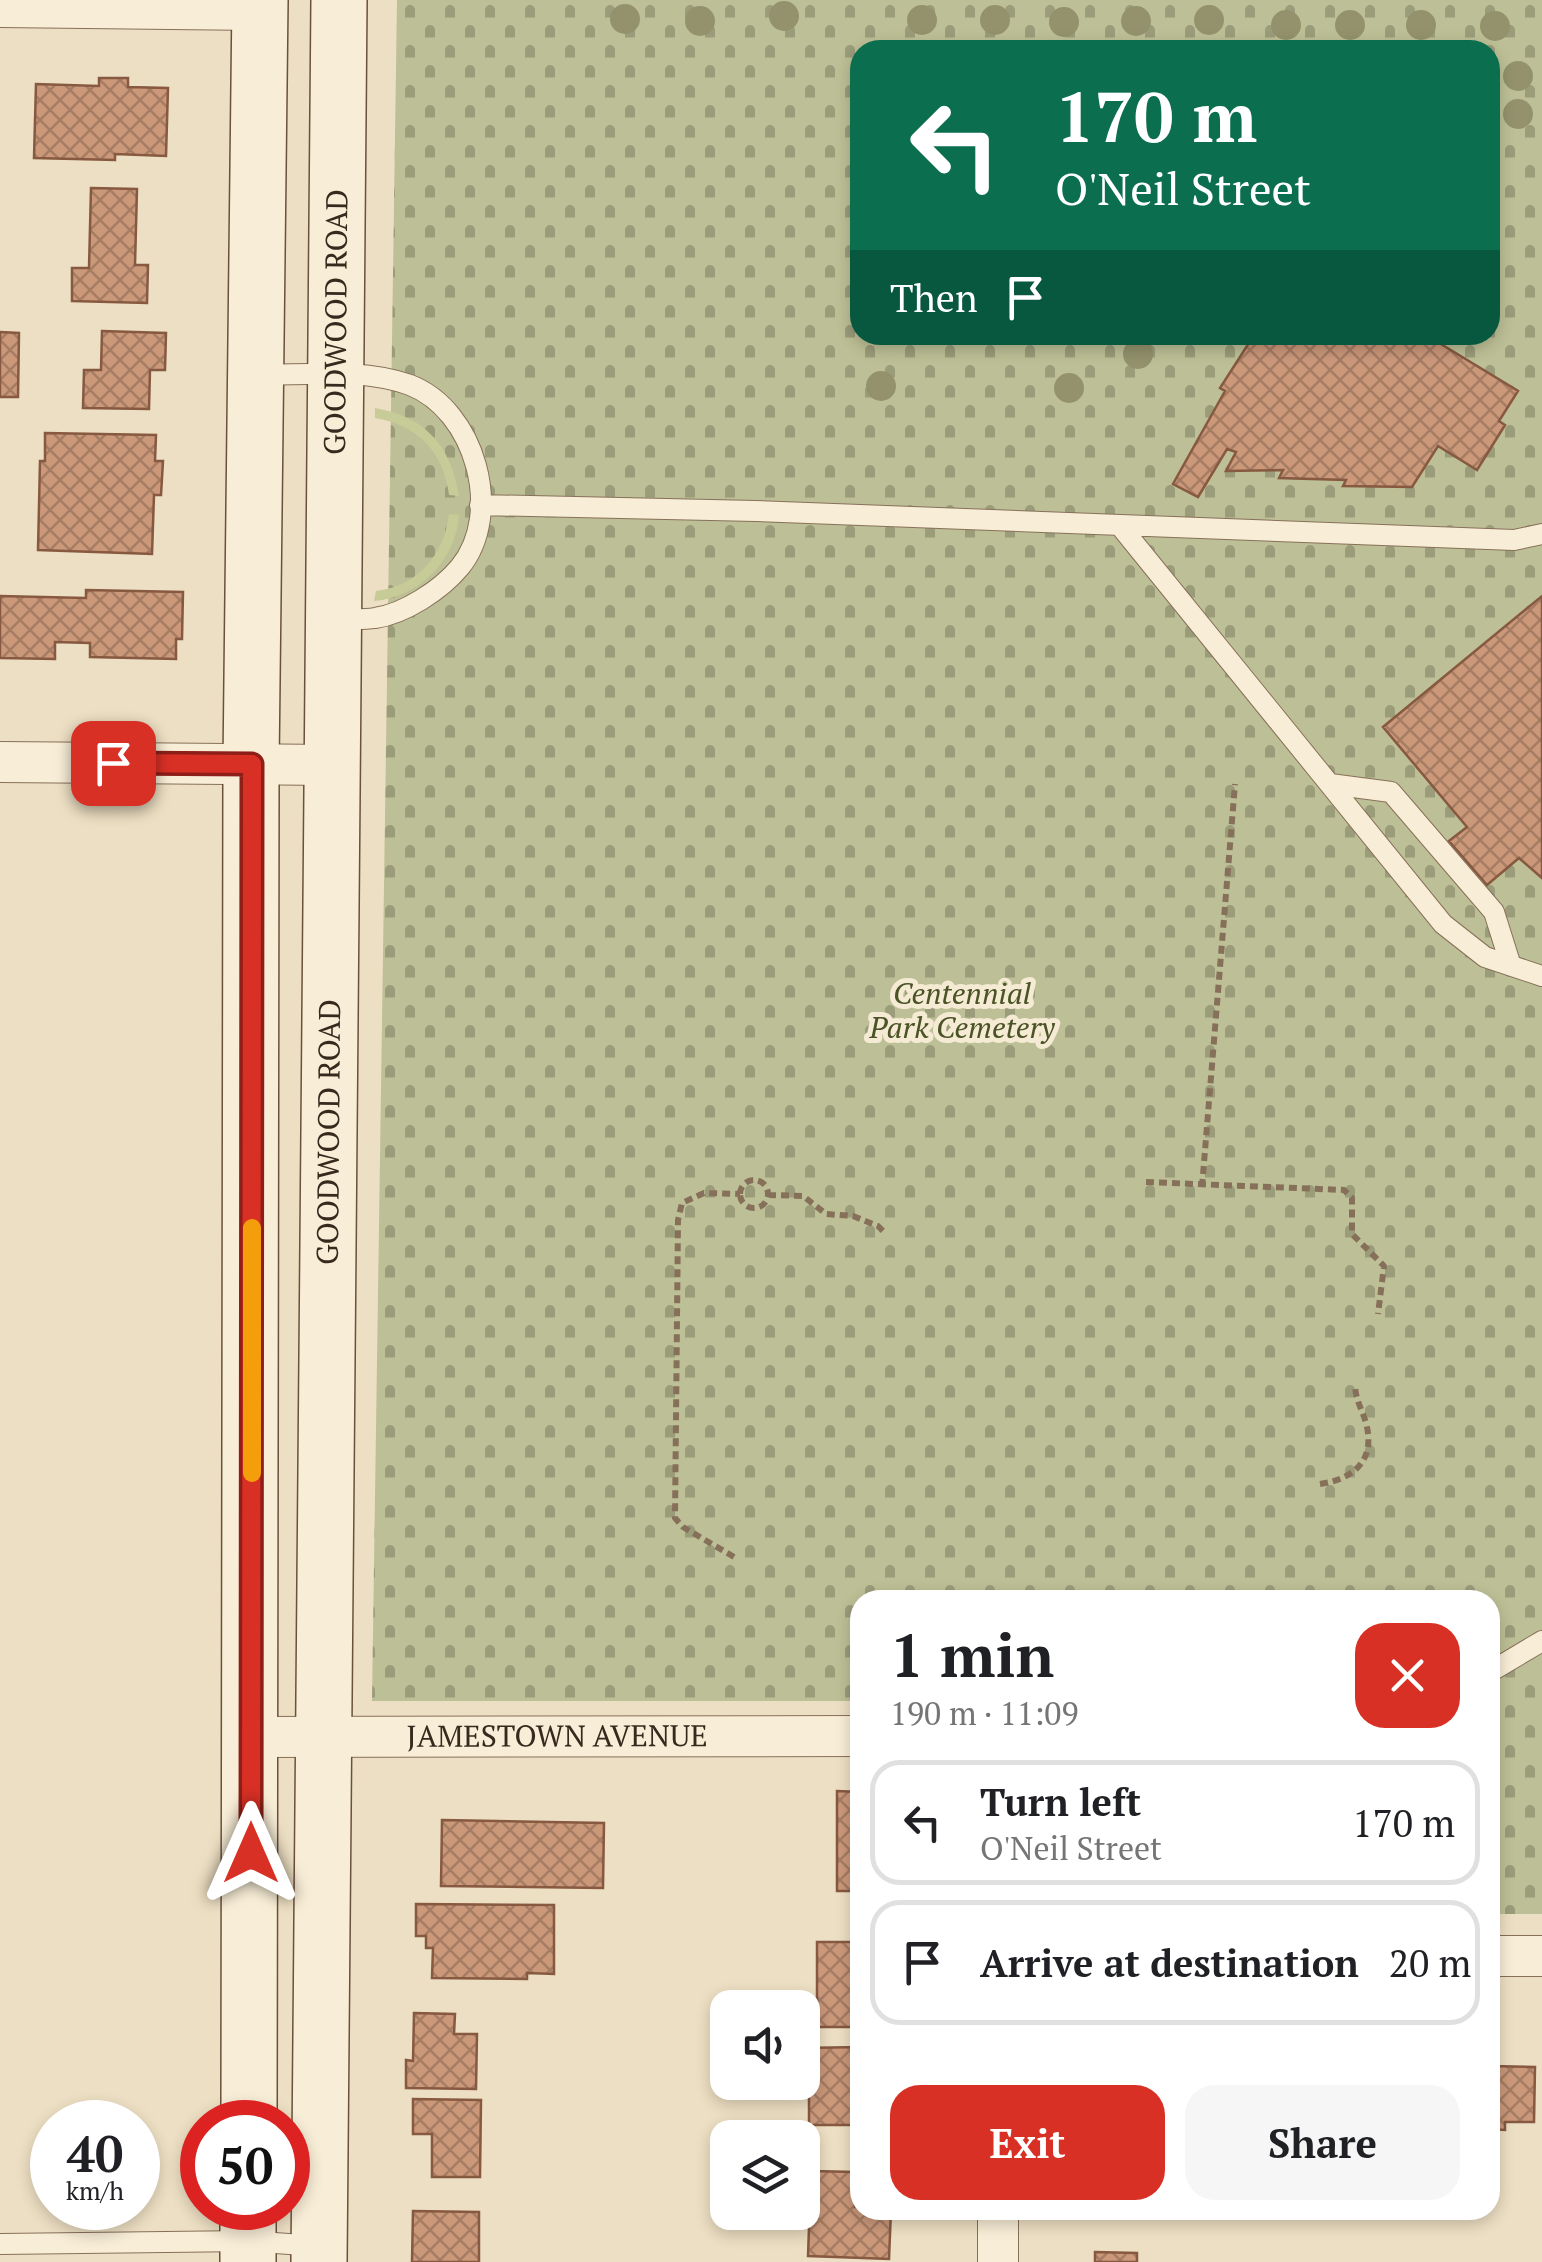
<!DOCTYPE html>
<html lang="en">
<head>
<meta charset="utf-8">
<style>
	body { margin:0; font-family:"PT Serif",serif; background:#f6f6f6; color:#202124; height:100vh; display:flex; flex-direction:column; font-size:38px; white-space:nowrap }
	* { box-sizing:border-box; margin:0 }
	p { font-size:32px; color:#757577 }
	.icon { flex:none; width:55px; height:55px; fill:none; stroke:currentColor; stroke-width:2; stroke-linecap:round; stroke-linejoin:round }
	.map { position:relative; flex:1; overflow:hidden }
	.details { position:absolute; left:850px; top:1590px; width:650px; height:630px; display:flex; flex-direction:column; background:#fff; border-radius:30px; box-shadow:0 5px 15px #0003 }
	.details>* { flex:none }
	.hud { position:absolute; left:850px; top:40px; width:650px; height:305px; border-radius:30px; box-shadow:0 5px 15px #0003; background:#0b6e4f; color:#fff; overflow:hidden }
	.buttons { position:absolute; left:710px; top:1990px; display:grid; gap:20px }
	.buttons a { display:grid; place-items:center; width:110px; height:110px; border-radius:20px; background:#fff; box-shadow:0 5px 15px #0003; font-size:50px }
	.speed { position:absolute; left:30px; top:2100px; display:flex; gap:20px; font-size:50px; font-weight:700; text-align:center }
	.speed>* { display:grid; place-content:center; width:130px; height:130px; border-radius:50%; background:#fff; box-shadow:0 5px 15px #0003; line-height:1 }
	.speed small { font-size:25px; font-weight:400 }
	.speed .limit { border:15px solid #d22; background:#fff; color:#111 }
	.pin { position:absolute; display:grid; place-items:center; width:85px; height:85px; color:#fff; margin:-42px; border-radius:20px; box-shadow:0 5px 15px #0006 }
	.me { position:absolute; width:110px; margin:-55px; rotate:0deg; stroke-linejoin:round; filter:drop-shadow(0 0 8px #0008) }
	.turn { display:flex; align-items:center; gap:35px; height:210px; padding:0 40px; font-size:45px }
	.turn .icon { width:130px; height:130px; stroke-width:2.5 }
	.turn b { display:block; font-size:70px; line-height:85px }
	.then { display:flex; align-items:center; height:95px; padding:0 40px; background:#0003; gap:20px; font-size:38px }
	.round { display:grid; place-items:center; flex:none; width:105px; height:105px; border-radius:30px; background:#f6f6f6 }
	.overview { display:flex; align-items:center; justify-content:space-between; height:170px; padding:0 40px }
	h1 { font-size:60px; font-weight:800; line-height:75px }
	.primary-button { display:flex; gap:20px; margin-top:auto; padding:20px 40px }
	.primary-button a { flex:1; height:115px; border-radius:30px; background:#d93025; color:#fff; font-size:40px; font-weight:800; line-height:115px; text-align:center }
	.primary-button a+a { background:#f6f6f6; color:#202124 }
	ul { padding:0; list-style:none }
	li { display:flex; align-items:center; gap:30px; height:125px; margin:0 20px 15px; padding:0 20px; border:5px solid #e0e0e0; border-radius:30px }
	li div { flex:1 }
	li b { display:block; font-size:38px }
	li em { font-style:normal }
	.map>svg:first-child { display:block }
	.cemetery { fill:url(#cemetery-stones); fill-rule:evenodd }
	.garden { fill:#c7cb97 }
	.building { fill:url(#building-cross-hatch); stroke:#865940; stroke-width:2.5 }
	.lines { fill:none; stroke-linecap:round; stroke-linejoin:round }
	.service-casing { stroke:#87705a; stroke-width:22 }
	.minor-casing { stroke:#87705a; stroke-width:42 }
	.secondary-casing { stroke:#69513d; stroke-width:58 }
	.path { stroke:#87705a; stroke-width:6; stroke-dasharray:8 5; stroke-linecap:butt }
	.service { stroke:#f8edd6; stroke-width:20 }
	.minor { stroke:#f8edd6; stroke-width:40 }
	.secondary { stroke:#f8edd6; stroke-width:55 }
	.tree { fill:#93926c }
	.route-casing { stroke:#8d1f18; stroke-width:25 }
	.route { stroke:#d93025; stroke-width:18 }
	.slow { stroke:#f59e0b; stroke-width:18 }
	.labels { text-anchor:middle; stroke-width:10; stroke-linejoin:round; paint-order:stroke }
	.street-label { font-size:30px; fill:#37291e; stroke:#f5ead3 }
	.park-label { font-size:30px; font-style:italic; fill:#4a5325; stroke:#f5ead3 }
</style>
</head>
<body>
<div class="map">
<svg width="1542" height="2262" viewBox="0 0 1542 2262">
	<defs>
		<pattern id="cemetery-stones" width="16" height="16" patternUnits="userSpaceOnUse" patternTransform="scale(2.5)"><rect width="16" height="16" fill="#bdc096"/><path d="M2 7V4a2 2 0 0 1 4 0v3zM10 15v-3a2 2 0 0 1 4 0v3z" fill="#9a9c7a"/></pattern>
		<pattern id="building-cross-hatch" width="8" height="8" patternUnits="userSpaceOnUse" patternTransform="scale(2.5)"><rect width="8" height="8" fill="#cb987a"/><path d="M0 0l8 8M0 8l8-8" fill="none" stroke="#a67c63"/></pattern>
	</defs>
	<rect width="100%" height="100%" fill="#eddfc3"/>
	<path class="cemetery" d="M397 0H1542V1914H1490V1600H860V1701H372ZM860 50H1490V335H860Z"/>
	<path class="garden" d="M375 408C426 417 451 446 459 496L449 495C444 452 417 425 375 418Z
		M449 514 459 515C456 561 419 597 374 601L376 591C418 586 444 555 449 514Z"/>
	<path class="building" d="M99 78H128V87L168 88 166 156 115 154V160L34 158 36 84 99 86Z
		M91 188 137 189 135 265H148L147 303 72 301V268H89Z
		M102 331 166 333 165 370H150L149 409 83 408 84 370H101Z
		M0 332 19 333 18 397H0Z
		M1254 335H1426L1518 391 1499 421 1505 425 1477 470 1438 446 1412 487 1343 486 1346 480 1279 478 1283 470 1226 471 1236 452 1227 449 1198 497 1173 484 1225 391 1220 388Z
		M45 433 156 435 155 461H163L161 495H154L152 554 38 550 40 461H45Z
		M86 590 183 592 182 639H176V659L90 657V643L55 642V659L0 658V596L86 598Z
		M1542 596V878L1519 858 1487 885 1449 841 1467 827 1383 727Z
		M837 1791 860 1792V1891H837Z
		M442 1820 604 1823 603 1888 441 1886Z
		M416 1904 554 1905V1974L527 1973V1979L432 1978 433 1948H426V1936H416Z
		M817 1942H860V2027H817Z
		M414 2013 455 2014 454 2034H477L476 2089 406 2088V2060L413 2061Z
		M860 2047V2125H809V2086H759V2082H802V2048Z
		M1490 2066 1535 2067 1534 2122H1505V2130L1490 2129Z
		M413 2099 481 2100 480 2177H432V2134H413Z
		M811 2171 856 2172 855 2207H860V2210H891L889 2259 808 2256Z
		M1128 2210H1178V2215L1128 2214Z
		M413 2211 479 2212V2262H412Z
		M1095 2252 1137 2253V2262H1095Z"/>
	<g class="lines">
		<defs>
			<path id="service" d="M258 375C306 375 364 368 410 385 475 410 504 513 460 567 441 590 404 614 375 618 363 620 349 619 337 619
				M480 505 756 511 1514 540 1542 534
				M1121 527 1443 924 1485 957 1542 976
				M1330 784 1391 792 1494 912 1511 966
				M1490 1672 1542 1641
				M0 2244 248 2241 317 2246"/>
			<g id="minor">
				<path d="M0 7 260 10"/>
				<path d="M0 762 330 765"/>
				<path id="s1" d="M252 1737 860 1736"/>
				<path d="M1490 1956H1542"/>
				<path d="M998 2210V2262"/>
			</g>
			<g id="secondary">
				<path d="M249 2122 251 764 260 0"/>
				<path d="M248 2262V2208"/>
				<path id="s2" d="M319 2262 339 0"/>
			</g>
		</defs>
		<use href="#service" class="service-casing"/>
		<use href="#minor" class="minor-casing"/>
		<use href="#secondary" class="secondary-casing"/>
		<path class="path" d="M740 1194a14 14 0 1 1 28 0a14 14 0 1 1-28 0Z
			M1146 1182 1344 1190 1352 1198V1234L1384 1266 1378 1314
			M1202 1187 1235 784
			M768 1195 803 1196 826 1214 853 1216 878 1226 886 1234
			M1320 1484C1354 1479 1376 1460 1366 1423 1362 1409 1355 1399 1355 1384
			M734 1557 683 1527 675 1518 678 1220 682 1203 704 1193 740 1194"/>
		<use href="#service" class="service"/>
		<use href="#minor" class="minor"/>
		<use href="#secondary" class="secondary"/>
	</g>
	<g class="tree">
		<circle cx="784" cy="16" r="15"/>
		<circle cx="625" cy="19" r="15"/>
		<circle cx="922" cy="20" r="15"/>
		<circle cx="995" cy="20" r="15"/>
		<circle cx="1209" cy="20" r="15"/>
		<circle cx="700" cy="21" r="15"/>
		<circle cx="1136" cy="21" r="15"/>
		<circle cx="1064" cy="22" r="15"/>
		<circle cx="1286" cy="25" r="15"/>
		<circle cx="1350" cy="25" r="15"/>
		<circle cx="1421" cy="25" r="15"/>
		<circle cx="1495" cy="26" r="15"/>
		<circle cx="1518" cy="76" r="15"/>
		<circle cx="1518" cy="114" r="15"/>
		<circle cx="1138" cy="354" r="15"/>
		<circle cx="881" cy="386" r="15"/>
		<circle cx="1069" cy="388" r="15"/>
	</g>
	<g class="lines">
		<defs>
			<path id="route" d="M113 763 252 764 251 1853"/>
		</defs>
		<use href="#route" class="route-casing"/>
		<use href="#route" class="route"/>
		<path class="slow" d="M252 1228V1473"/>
	</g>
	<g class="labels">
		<g class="street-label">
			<text dy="10" stroke="none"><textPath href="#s2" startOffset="1940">GOODWOOD ROAD</textPath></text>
			<text dy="10" stroke="none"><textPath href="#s2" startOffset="1130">GOODWOOD ROAD</textPath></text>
			<text dy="10" stroke="none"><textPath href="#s1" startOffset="305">JAMESTOWN AVENUE</textPath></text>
		</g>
		<g class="park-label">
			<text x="962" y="1004">Centennial<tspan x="962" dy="34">Park Cemetery</tspan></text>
		</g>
	</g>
</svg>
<div class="buttons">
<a><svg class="icon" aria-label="sound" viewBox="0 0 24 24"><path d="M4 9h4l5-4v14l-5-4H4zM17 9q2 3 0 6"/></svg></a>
<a><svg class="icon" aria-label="layers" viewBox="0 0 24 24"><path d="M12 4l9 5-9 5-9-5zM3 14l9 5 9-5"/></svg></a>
</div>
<div class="speed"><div>40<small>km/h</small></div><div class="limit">50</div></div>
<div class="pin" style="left:113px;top:763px;background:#d93025"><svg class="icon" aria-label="arrive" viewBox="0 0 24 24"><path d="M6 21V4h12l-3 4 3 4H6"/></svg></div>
<svg class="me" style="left:251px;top:1853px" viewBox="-20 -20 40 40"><path d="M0-17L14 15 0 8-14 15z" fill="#d93025" stroke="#fff" stroke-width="4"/></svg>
<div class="hud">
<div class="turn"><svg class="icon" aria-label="left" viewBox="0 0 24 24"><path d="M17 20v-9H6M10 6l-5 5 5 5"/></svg><div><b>170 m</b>O'Neil Street</div></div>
<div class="then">Then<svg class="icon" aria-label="arrive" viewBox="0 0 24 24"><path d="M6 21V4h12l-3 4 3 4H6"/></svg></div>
</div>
<section class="details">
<div class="overview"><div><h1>1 min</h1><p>190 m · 11:09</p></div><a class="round" style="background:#d93025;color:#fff"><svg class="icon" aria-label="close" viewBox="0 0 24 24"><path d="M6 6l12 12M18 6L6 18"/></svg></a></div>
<ul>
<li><svg class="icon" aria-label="left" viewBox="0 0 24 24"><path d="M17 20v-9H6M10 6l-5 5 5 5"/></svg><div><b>Turn left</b><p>O'Neil Street</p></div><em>170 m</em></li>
<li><svg class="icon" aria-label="arrive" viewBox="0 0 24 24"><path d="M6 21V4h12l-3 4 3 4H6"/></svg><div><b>Arrive at destination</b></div><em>20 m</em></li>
</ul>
<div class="primary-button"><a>Exit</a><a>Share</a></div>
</section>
</div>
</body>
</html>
